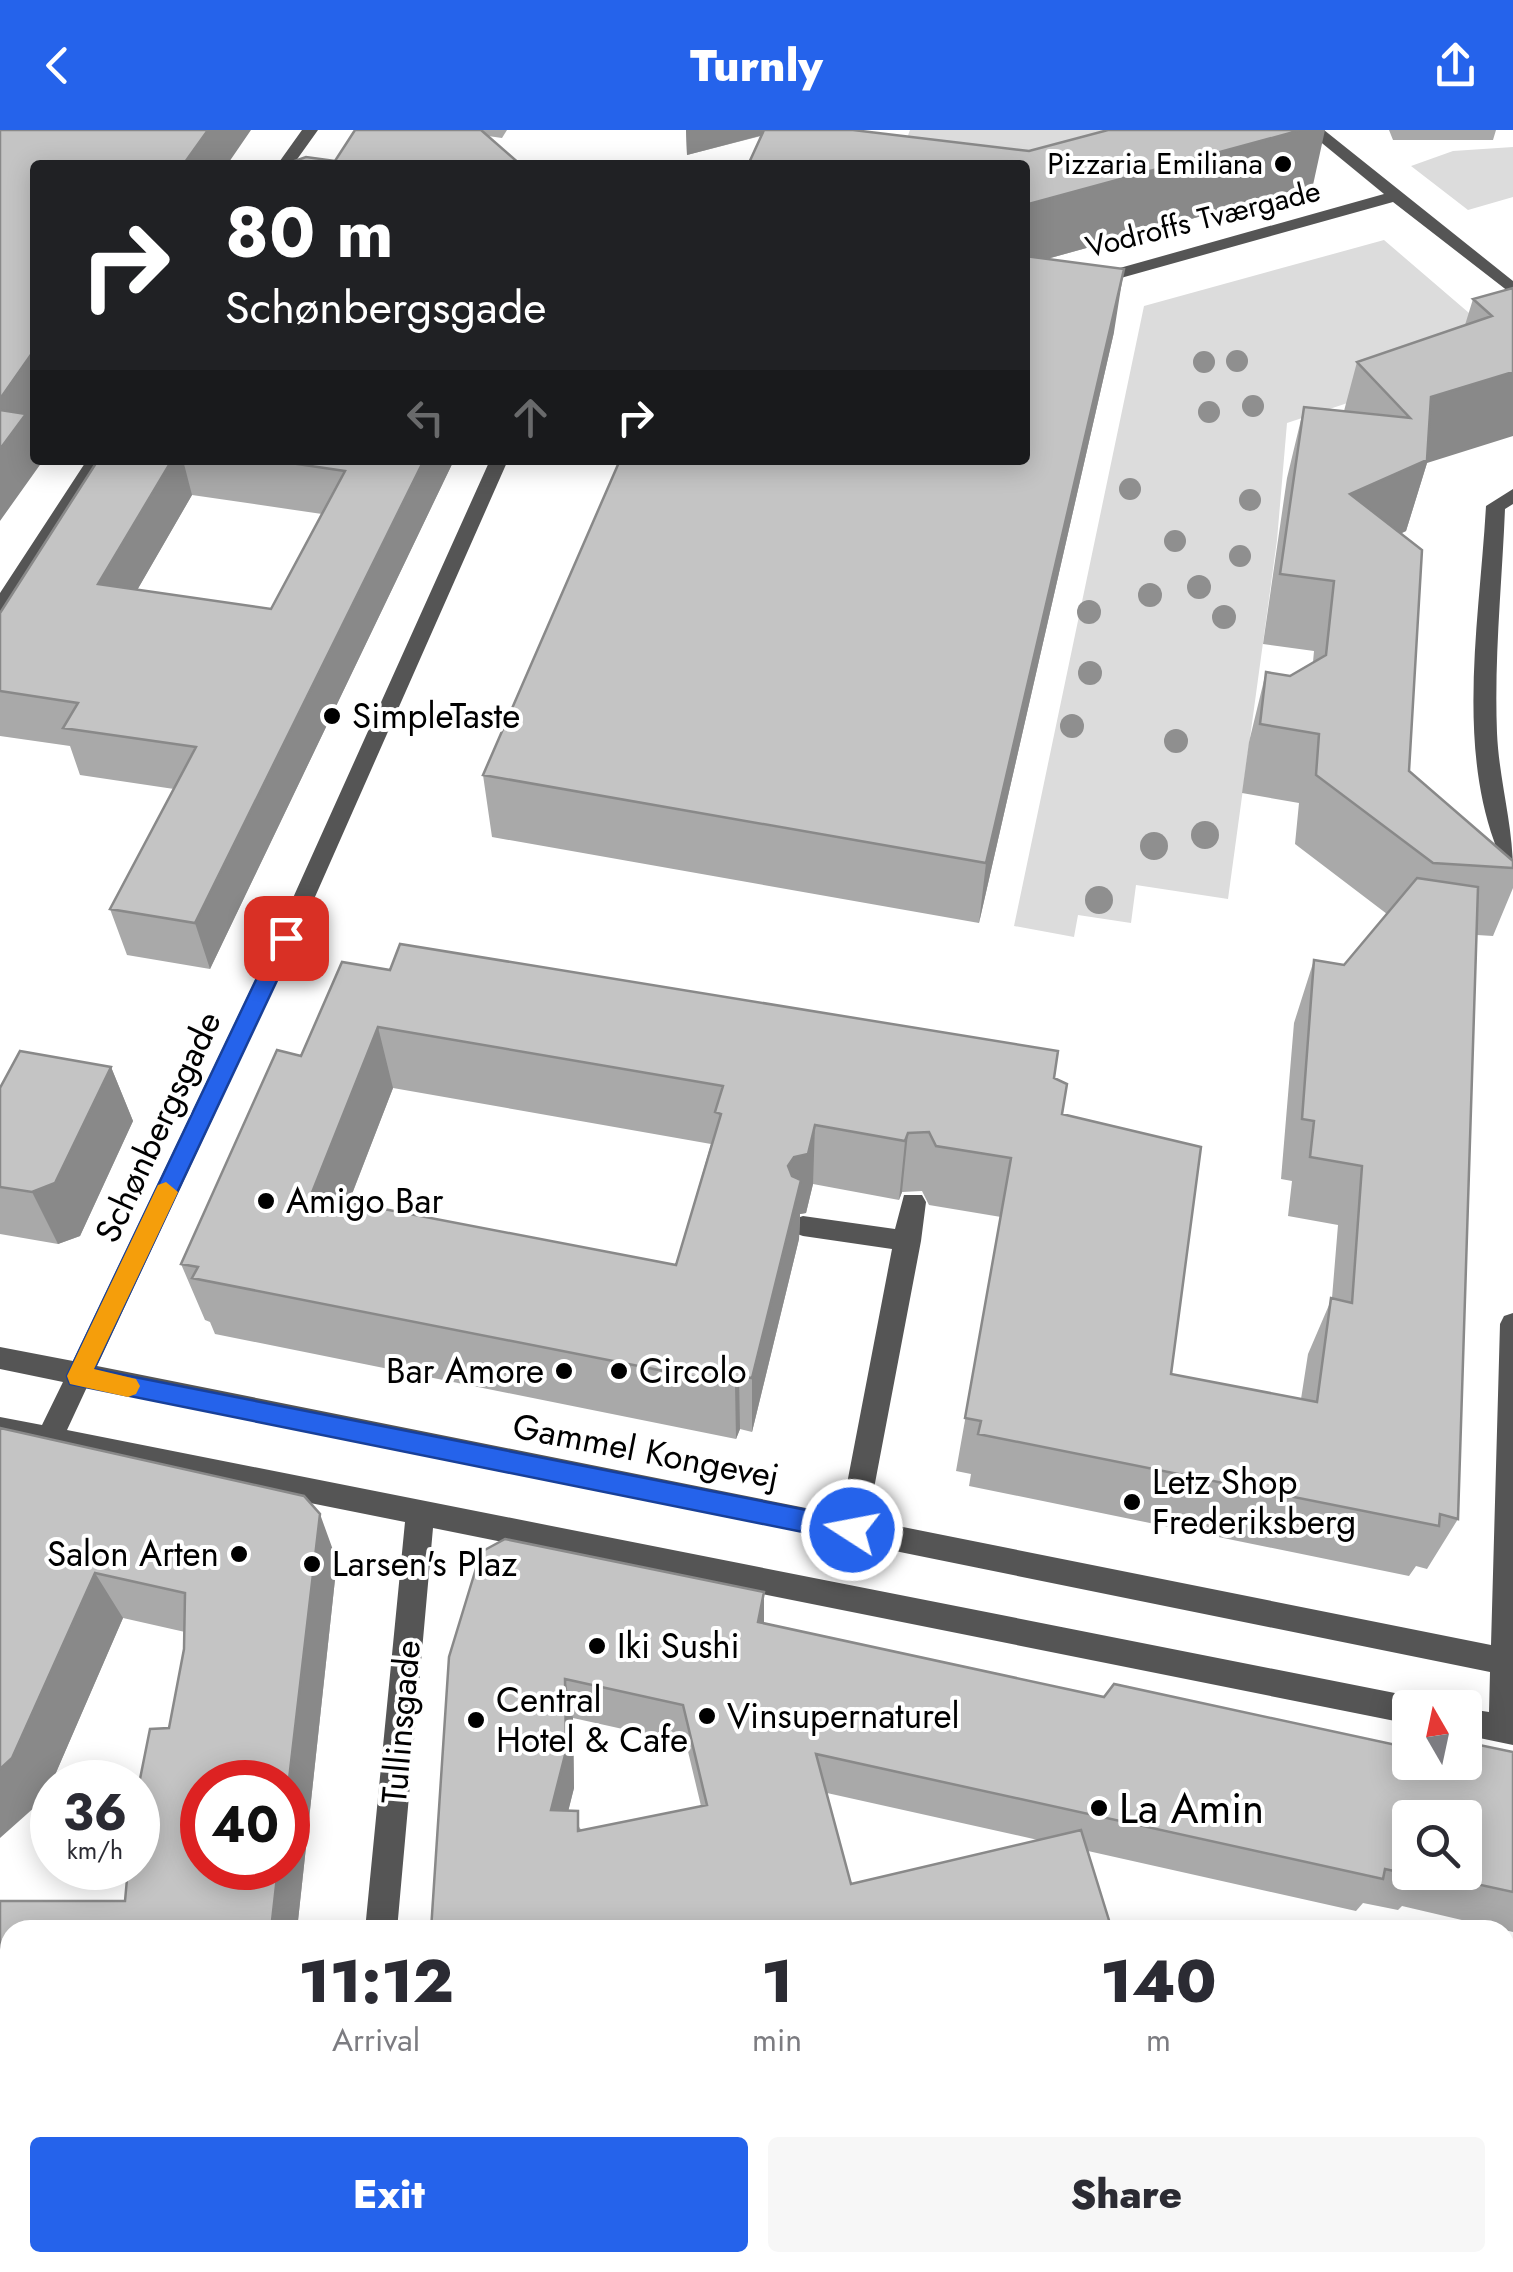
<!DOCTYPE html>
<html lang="en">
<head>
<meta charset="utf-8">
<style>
	body { margin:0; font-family:Jost,sans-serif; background:#f7f7f7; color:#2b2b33; height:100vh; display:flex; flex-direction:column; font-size:38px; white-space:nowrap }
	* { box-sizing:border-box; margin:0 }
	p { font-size:32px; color:#7c7c81 }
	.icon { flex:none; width:55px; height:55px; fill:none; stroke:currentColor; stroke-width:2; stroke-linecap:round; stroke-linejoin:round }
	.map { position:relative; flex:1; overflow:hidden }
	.drawer { position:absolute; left:0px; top:1790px; width:1515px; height:352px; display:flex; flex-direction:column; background:#fff; border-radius:30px 30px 0 0; box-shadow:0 5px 25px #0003 }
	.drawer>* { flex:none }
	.hud { position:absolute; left:30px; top:30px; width:1000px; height:305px; border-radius:10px; box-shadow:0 5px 25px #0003; background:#202124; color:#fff; overflow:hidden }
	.needle { width:65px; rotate:351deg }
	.buttons { position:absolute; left:1392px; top:1560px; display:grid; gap:20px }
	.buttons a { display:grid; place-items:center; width:90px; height:90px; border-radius:10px; background:#fff; box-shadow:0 5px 25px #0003; font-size:50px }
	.speed { position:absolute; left:30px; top:1630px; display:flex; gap:20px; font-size:50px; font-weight:700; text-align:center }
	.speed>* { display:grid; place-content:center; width:130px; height:130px; border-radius:50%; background:#fff; box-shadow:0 5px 25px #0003; line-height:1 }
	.speed small { font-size:25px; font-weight:400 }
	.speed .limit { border:15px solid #d22; background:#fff; color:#111 }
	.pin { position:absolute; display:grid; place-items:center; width:85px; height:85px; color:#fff; margin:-42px; border-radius:20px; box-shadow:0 5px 15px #0006 }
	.me { position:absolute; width:110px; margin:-55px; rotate:281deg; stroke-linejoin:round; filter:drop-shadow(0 0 8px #0008) }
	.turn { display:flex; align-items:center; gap:35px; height:210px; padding:0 30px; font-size:45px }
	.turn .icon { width:130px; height:130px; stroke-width:2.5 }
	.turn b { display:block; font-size:70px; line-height:85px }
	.lanes { display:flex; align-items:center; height:95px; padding:0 30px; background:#0003; justify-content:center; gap:50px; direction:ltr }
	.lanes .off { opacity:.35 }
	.eta { display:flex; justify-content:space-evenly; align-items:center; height:170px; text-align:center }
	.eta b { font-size:60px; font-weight:800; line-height:70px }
	.button { display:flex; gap:20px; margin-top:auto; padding:20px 30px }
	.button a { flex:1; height:115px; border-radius:10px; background:#2563eb; color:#fff; font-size:40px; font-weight:800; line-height:115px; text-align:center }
	.button a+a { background:#f7f7f7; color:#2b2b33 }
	header { display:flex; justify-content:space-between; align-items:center; height:130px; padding:0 30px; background:#2563eb; color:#fff; font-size:45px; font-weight:800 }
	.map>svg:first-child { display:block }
	.green { fill:#dcdcdc }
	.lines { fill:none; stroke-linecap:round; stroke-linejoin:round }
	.minor { fill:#555; fill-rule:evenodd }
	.tree { fill:#8f8f8f }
	.wall { fill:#a9a9a9; fill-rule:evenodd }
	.shaded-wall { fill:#898989 }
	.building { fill:#c4c4c4; stroke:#898989; stroke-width:2.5; fill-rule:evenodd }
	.route { fill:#2563eb; stroke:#184099; stroke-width:2.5 }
	.slow { fill:#f59e0b }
	.poi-dot { fill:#000; stroke:#fff; stroke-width:4 }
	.labels { text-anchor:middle; stroke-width:8; stroke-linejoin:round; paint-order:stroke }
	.far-poi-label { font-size:30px; fill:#000; stroke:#fff; text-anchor:end }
	.far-street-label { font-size:30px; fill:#000; stroke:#fff }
	.poi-label { font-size:35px; fill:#000; stroke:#fff; text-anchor:start }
	.street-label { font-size:35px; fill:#000; stroke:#fff }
	.near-poi-label { font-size:42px; fill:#000; stroke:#fff; text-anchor:start }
</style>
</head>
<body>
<header><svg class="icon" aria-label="back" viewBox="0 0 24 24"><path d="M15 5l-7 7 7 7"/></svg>Turnly<svg class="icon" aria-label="share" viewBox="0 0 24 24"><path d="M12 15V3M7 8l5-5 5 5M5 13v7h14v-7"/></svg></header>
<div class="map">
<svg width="1513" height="2142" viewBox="0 0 1513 2142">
	<rect width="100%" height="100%" fill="#fff"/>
	<path class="green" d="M910 0H1155L1025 35H897Z
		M1513 17V67L1468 80 1411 36 1453 21Z
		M1384 110 1511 219 1287 293 1277 410 1228 769 1136 755 1131 793 1078 785 1074 807 1014 796 1144 176Z"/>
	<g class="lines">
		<path class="minor" d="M302 0H318L293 35H277Z
			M1306 0H1324L1513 151V165L1393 72 1110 151 1025 149V139L1109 141 1384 64Z
			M87 330H105L7 484 0 486V463Z
			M490 330H508L292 819 97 1236 841 1385 892 1119 803 1106 794 1103 790 1096 794 1089 803 1086 895 1099 904 1065H922L926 1072 921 1111 868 1390 1491 1515 1500 1194 1504 1186 1513 1183V1615L1465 1605 1463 1578 1489 1582 1490 1542 87 1257 67 1300 1410 1566 1420 1570 1424 1578H1410V1594L433 1398 397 1800H365L405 1392 0 1311V1287L42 1295 63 1252 0 1239V1217L73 1231 270 819Z
			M1513 359V374L1505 379C1502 453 1494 528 1497 603 1499 650 1513 694 1513 741 1500 737 1498 723 1494 711 1457 607 1480 484 1486 376Z
			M304 2132H342L338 2142H300Z"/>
	</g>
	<g class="tree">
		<circle cx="1237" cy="231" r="11"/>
		<circle cx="1204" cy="232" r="11"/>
		<circle cx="1253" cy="276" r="11"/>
		<circle cx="1209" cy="282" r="11"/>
		<circle cx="1130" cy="359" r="11"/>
		<circle cx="1250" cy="370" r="11"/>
		<circle cx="1175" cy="411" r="11"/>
		<circle cx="1240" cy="426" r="11"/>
		<circle cx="1199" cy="457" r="12"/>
		<circle cx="1150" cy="465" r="12"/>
		<circle cx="1089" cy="482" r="12"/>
		<circle cx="1224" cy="487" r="12"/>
		<circle cx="1090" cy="543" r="12"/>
		<circle cx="1072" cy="596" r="12"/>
		<circle cx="1176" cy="611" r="12"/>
		<circle cx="1205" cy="705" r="14"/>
		<circle cx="1154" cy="716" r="14"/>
		<circle cx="1099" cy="770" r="14"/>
	</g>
	<path class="wall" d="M355 0H507L502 8 488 6 335 31Z
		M686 0H853L1313 55 1047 129 1114 202 979 793 492 707 483 645 761 6 687 25Z
		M1389 0H1496L1493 10H1393Z
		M1513 158 1427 333 1406 401 1400 404 1409 641 1513 731V758L1493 806 1477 805 1458 1389 1427 1439 1416 1436 1409 1446 969 1356 971 1344 956 1341 1001 1087 929 1075 922 1061 902 1062 899 1070 813 1054 806 1083 800 1084 799 1109 752 1302 740 1299 736 1309 215 1204 210 1192 205 1190 181 1134 301 926 342 832 1054 948 1062 984 1171 1244 1301 1269 1308 1224 1332 1168 1338 1095 1288 1086 1292 1051 1281 1049 1294 893 1314 830 1344 835 1387 784 1295 714 1299 673 1242 663 1249 612 1266 542 1290 546 1313 532 1314 521 1263 514 1287 348 1304 277 1344 281 1357 232 1465 195 1473 169ZM393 958 711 1014 676 1135 349 1072Z
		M98 330H454L210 839 127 825 110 779 174 659 80 645 70 616 0 606V483ZM192 365 322 384 271 479 137 460Z
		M111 937 133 991 80 1106 58 1114 0 1104V958Z
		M0 1298 337 1431 297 1800H10V1869L0 1870V1771H125L169 1598 184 1519 185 1502 123 1488 45 1668Z
		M764 1462V1493L1104 1567 1410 1632 1513 1622V1802L1402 1776 1398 1780 1363 1773 1356 1781 1088 1721 1112 1800H431L449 1527ZM573 1588 686 1613 701 1676 582 1701 568 1681 574 1658ZM827 1663 1038 1710 851 1754Z
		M1505 1872 1513 1874V2040L1505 2039Z
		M904 2132H1215L1211 2142H907Z"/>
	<path class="shaded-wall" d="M208 0H251L227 35H183Z
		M686 0H782L687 25Z
		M1301 0H1325L1313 55 1025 135V75Z
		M1124 139 1114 202 979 793 986 733Z
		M35 219V289L30 296 35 312V330H41L42 332 0 391V269Z
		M1513 242V306L1427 333 1406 401 1331 435 1350 364 1431 267Z
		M172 330H183L192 365 113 502 98 454Z
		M424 330H454L210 839 195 793Z
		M378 897 393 958 329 1123 311 1065Z
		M111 937 133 991 80 1106 58 1114 32 1062Z
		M815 995 813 1054 806 1083 800 1084 799 1109 752 1302V1248L788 1036Z
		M908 1003 902 1062 899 1070 905 1011Z
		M739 1246 740 1299 736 1309 735 1255Z
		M320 1384 337 1431 297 1800H271L278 1738H288V1658Z
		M95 1443 123 1488 45 1668 0 1708V1639Z
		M764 1462V1504L758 1492Z
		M565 1549 573 1588 574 1658 560 1714 551 1680Z
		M10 2130V2132H92L67 2142H0V2133Z"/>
	<path class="building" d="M0 0H208L183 35H35V219L0 269Z
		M355 0H481L521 35H283L306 27 335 31Z
		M764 0H853L1029 21 1108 0H1301L1025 75V35H748Z
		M1025 126 1124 139 986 733 483 645 620 330H1025Z
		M1513 158V242L1431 267 1427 330 1350 364 1422 420 1409 641 1513 731V738L1433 733 1316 645 1319 604 1260 594 1266 542 1290 546 1326 525 1334 451 1280 444 1304 277 1410 288 1357 232 1492 186 1473 169Z
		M0 280 26 284 0 319Z
		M98 330H172L98 454 271 479 345 341 270 330H424L195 793 110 779 196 617 63 598 78 573 0 561V483Z
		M1417 748 1478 757 1458 1389 1440 1384 1439 1396 978 1304 981 1291 965 1288 1011 1028 936 1016 929 1002 908 1003 905 1011 815 995 808 1024 794 1027 788 1036 792 1046 801 1050 752 1248 739 1246 735 1255 192 1148 198 1137 181 1134 277 920 301 926 342 832 390 840 400 814 1058 921 1054 948 1067 954 1062 984 1201 1017 1171 1244 1317 1272 1331 1168 1352 1173 1362 1036 1310 1027 1314 991 1302 989 1314 830 1344 835ZM378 897 723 956 715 982 721 984 676 1135 311 1065Z
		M20 921 111 937 55 1053 32 1062 0 1057V958Z
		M0 1298 304 1366 320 1384 288 1658V1652H202V1738H278L271 1800H10V1837H0V1771H125L128 1738H138V1659L150 1599 169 1598 184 1519 185 1463 95 1443 12 1628 0 1639Z
		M505 1409 764 1462 758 1492 1104 1567 1114 1554 1410 1618V1632H1465V1612L1513 1622V1762L1426 1743V1748L1385 1739 1383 1749 816 1624 851 1754 1081 1700 1112 1800H431L449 1527 481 1422ZM565 1549 683 1575 707 1675 578 1701V1681L551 1680 566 1621ZM1410 1688H1465V1742H1410Z
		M1505 1872 1513 1874V2019L1505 2018Z
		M10 1963V2130L0 2133V1967Z
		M916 2132H1215L1217 2138 1201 2142H919Z"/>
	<path class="route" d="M286 800 297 808 94 1239 852 1389 861 1392 864 1400 861 1409 852 1412 70 1254 67 1246 276 808Z"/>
	<path class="slow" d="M166 1052 178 1062 94 1239 136 1249 140 1256 136 1264 128 1267 70 1254 67 1246 158 1055Z"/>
	<g class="poi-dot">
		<circle cx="1283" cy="34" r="10"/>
		<circle cx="332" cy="586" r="10"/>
		<circle cx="266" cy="1071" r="10"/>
		<circle cx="564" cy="1241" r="10"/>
		<circle cx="619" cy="1241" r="10"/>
		<circle cx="1132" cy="1372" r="10"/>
		<circle cx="239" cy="1424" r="10"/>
		<circle cx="312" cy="1434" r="10"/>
		<circle cx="597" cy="1516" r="10"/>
		<circle cx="707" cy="1586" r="10"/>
		<circle cx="476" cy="1590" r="10"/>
		<circle cx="1099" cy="1678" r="10"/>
	</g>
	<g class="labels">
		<g class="far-poi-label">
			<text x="1263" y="44">Pizzaria Emiliana</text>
		</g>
		<g class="far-street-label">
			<text transform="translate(1203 89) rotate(-14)" y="10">Vodroffs Tværgade</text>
		</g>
		<g class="poi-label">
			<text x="352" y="598">SimpleTaste</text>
			<text x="286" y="1083">Amigo Bar</text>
			<text x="544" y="1253" text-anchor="end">Bar Amore</text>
			<text x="639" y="1253">Circolo</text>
			<text x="1152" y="1364">Letz Shop<tspan x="1152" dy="40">Frederiksberg</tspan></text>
			<text x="219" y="1436" text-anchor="end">Salon Arten</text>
			<text x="332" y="1446">Larsen's Plaz</text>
			<text x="617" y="1528">Iki Sushi</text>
			<text x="496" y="1582">Central<tspan x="496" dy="40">Hotel &amp; Cafe</tspan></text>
			<text x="727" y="1598">Vinsupernaturel</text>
		</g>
		<g class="street-label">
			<text transform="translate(158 997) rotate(-65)" y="12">Schønbergsgade</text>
			<text transform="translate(646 1321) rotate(11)" y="12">Gammel Kongevej</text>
			<text transform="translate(401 1592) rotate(-85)" y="12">Tullinsgade</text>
		</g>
		<g class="near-poi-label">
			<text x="1119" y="1693">La Amin</text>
		</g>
	</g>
</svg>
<div class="buttons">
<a><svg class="needle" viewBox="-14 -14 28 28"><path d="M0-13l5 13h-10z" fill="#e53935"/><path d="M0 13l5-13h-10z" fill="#7c7c81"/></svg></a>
<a><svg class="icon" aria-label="search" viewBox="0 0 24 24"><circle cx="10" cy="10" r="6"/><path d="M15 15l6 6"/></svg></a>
</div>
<div class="speed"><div>36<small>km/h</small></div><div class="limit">40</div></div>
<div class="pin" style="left:286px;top:808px;background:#d93025"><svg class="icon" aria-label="arrive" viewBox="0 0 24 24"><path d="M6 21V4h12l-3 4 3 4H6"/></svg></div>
<svg class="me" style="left:852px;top:1400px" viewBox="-20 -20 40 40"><circle r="17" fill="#2563eb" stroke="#fff" stroke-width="3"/><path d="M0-11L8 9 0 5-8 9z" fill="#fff"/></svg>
<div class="hud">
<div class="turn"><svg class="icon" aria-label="right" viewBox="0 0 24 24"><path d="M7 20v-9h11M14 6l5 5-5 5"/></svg><div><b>80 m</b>Schønbergsgade</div></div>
<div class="lanes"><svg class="icon off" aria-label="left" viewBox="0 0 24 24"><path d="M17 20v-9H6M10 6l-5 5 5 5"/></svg><svg class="icon off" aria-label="ahead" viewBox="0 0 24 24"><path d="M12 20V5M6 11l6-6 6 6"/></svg><svg class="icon" aria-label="right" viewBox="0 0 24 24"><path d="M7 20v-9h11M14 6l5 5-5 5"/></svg></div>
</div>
<section class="drawer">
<div class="eta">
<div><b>11:12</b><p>Arrival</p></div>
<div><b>1</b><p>min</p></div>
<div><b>140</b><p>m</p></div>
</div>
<div class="button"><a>Exit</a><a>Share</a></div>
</section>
</div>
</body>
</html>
